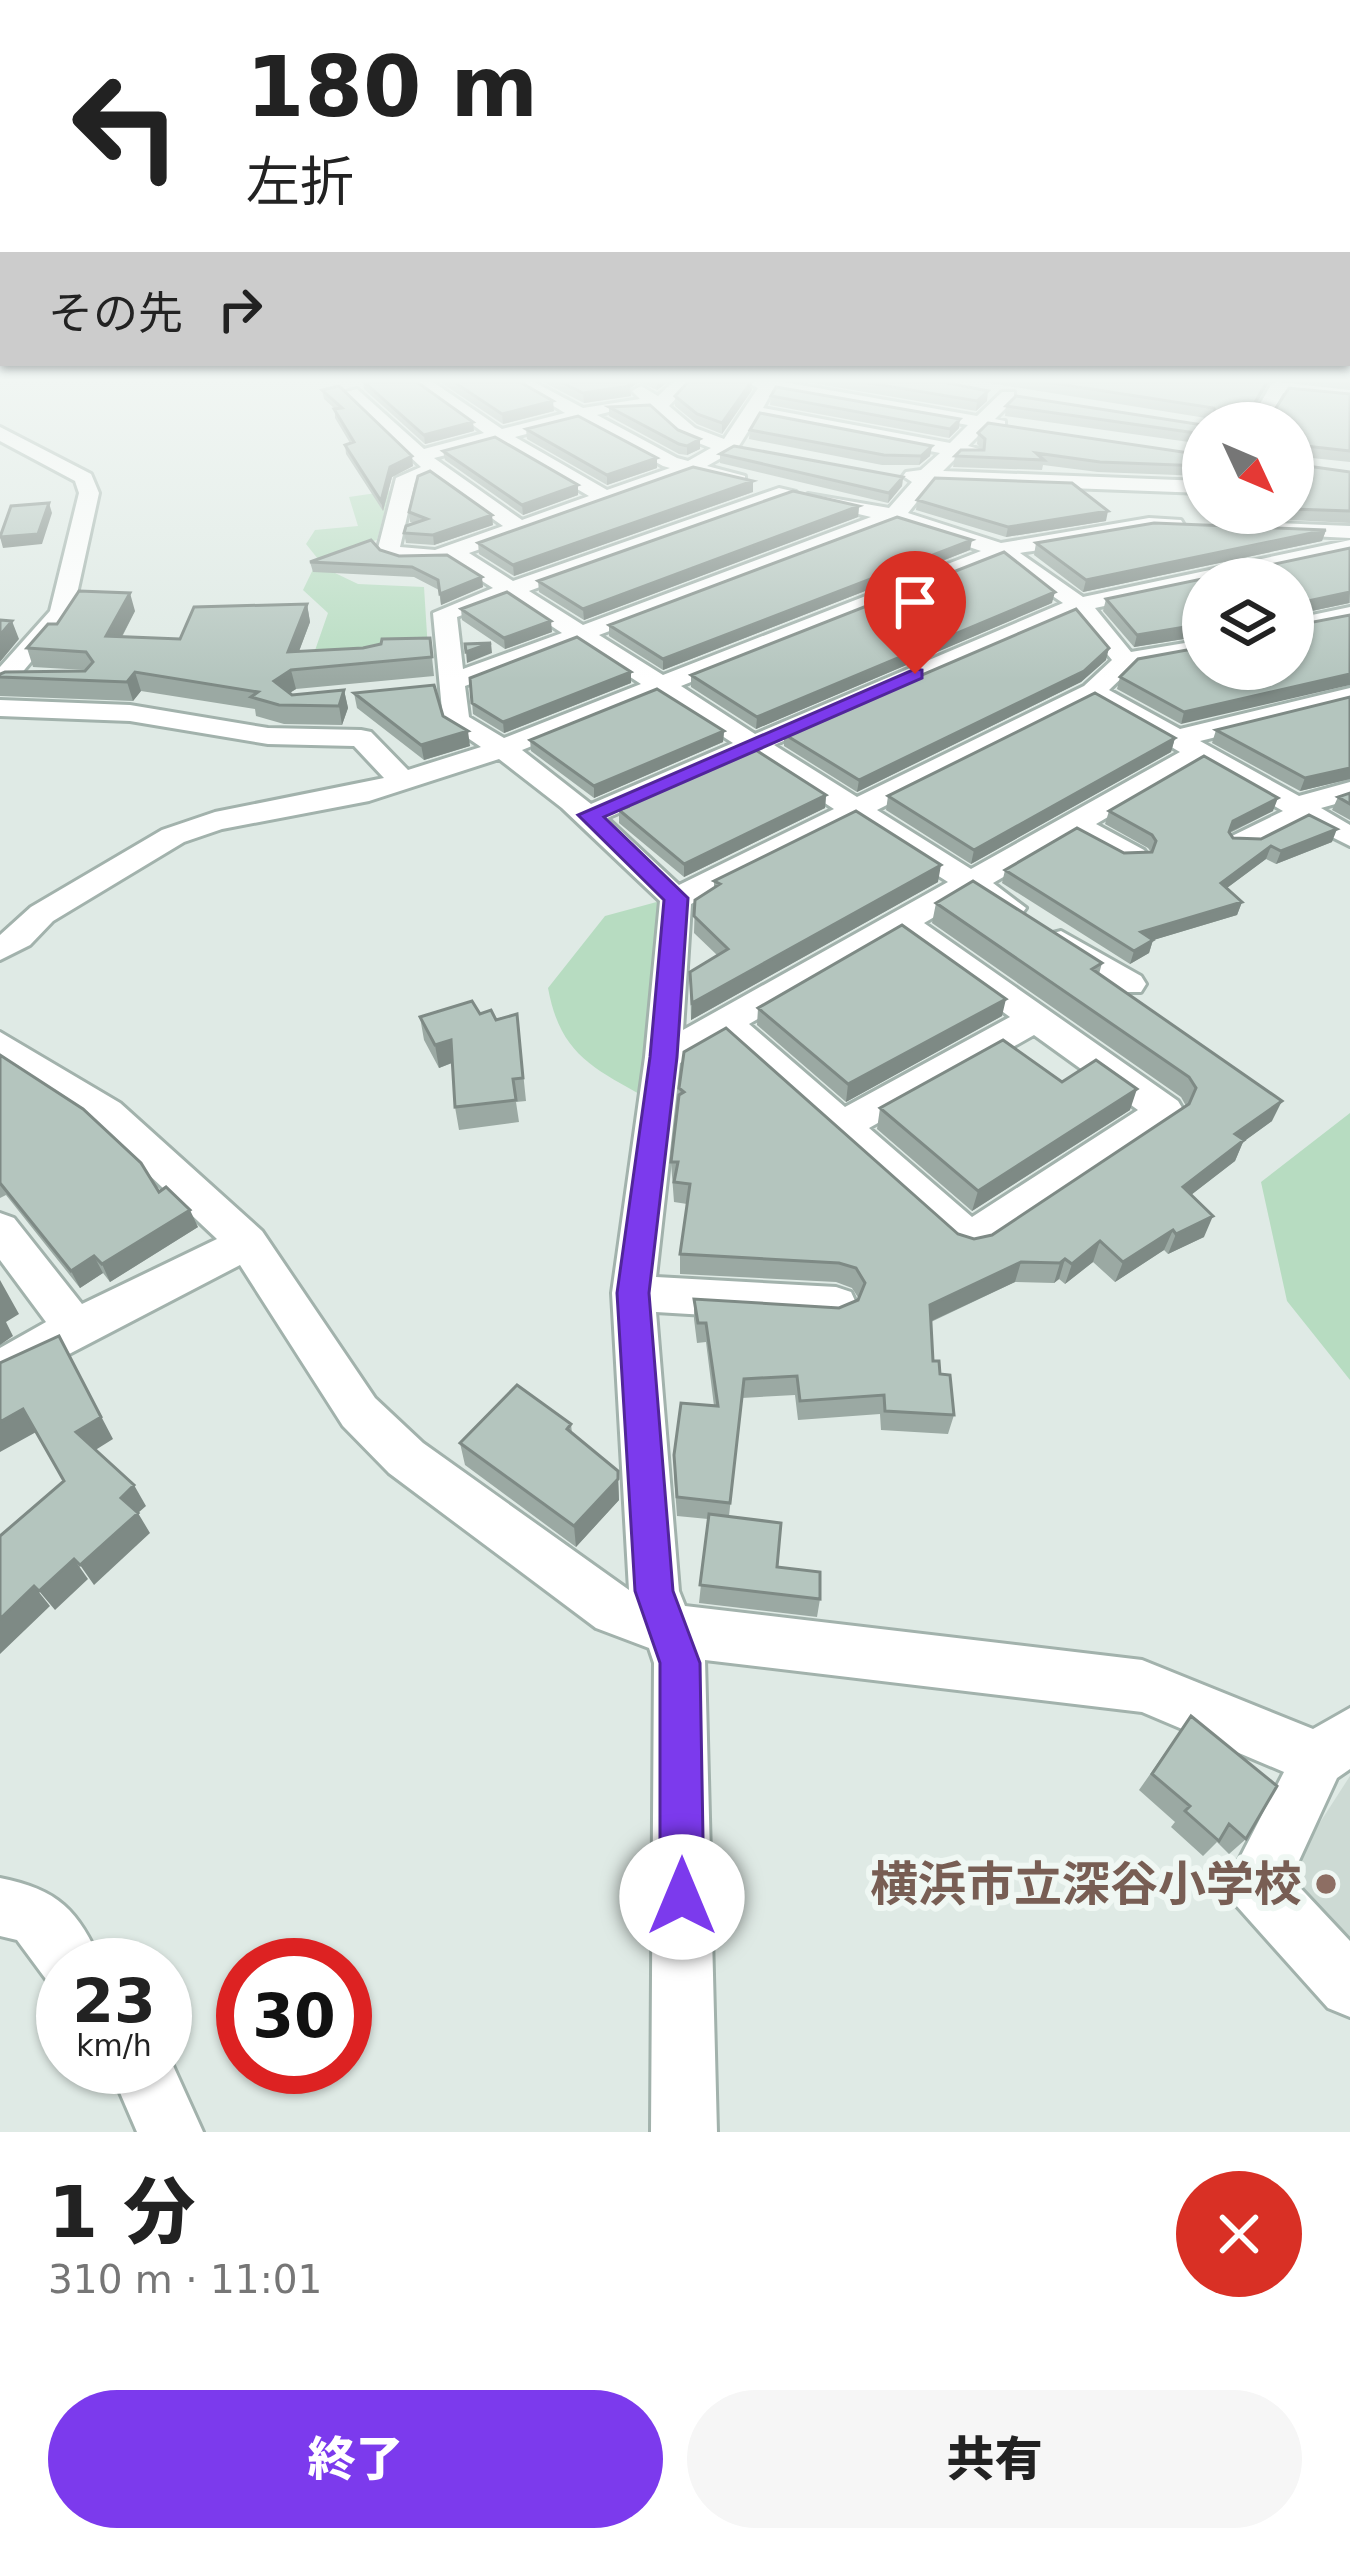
<!DOCTYPE html>
<html lang="ja">
<head>
<meta charset="utf-8">
<style>
	body { margin:0; font-family:"DejaVu Sans","Noto Sans JP",sans-serif; background:#f6f6f6; color:#222; height:100vh; display:flex; flex-direction:column; font-size:45px; white-space:nowrap }
	* { box-sizing:border-box; margin:0 }
	p { font-size:39px; color:#767676 }
	.icon { flex:none; width:66px; height:66px; fill:none; stroke:currentColor; stroke-width:2; stroke-linecap:round; stroke-linejoin:round }
	.map { position:relative; height:2132px; overflow:hidden }
	.sheet { display:flex; flex-direction:column; background:#fff; flex:1 }
	.sheet>* { flex:none }
	.guide { position:absolute; left:0px; top:0px; width:1350px; height:366px; box-shadow:0 3px 9px #0004; background:#fff; color:#222; overflow:hidden }
	.needle { width:78px; rotate:134deg }
	.fabs { position:absolute; left:1182px; top:402px; display:grid; gap:24px }
	.fabs a { display:grid; place-items:center; width:132px; height:132px; border-radius:50%; background:#fff; box-shadow:0 3px 9px #0004; font-size:60px }
	.speed { position:absolute; left:36px; top:1938px; display:flex; gap:24px; font-size:60px; font-weight:700; text-align:center }
	.speed>* { display:grid; place-content:center; width:156px; height:156px; border-radius:50%; background:#fff; box-shadow:0 3px 9px #0004; line-height:1 }
	.speed small { font-size:30px; font-weight:400 }
	.speed .limit { border:18px solid #d22; background:#fff; color:#111 }
	.pin { position:absolute; display:grid; place-items:center; width:102px; height:102px; color:#fff; margin:-123px -51px; border-radius:50% 50% 50% 0; rotate:-45deg; box-shadow:0 0 12px #0007 }
	.pin .icon { rotate:45deg }
	.me { position:absolute; width:132px; margin:-66px; rotate:0deg; stroke-linejoin:round; filter:drop-shadow(0 0 9px #0008) }
	.turn { display:flex; align-items:center; gap:42px; height:252px; padding:0 48px; font-size:54px }
	.turn .icon { width:156px; height:156px; stroke-width:2.5 }
	.turn b { display:block; font-size:84px; line-height:102px }
	.then { display:flex; align-items:center; height:114px; padding:0 48px; background:#0003; gap:24px; font-size:45px }
	.round { display:grid; place-items:center; flex:none; width:126px; height:126px; border-radius:63px; background:#f6f6f6 }
	.head { display:flex; align-items:center; justify-content:space-between; height:204px; padding:0 48px }
	h1 { font-size:72px; font-weight:800; line-height:90px }
	.cta { display:flex; gap:24px; margin-top:auto; padding:24px 48px }
	.cta a { flex:1; height:138px; border-radius:72px; background:#7c3aed; color:#fff; font-size:48px; font-weight:800; line-height:138px; text-align:center }
	.cta a+a { background:#f6f6f6; color:#222 }
	.map>svg:first-child { display:block }
	.built { fill:#cddad4 }
	.green { fill:#b7dcc1 }
	.lines { fill:none; stroke-linecap:round; stroke-linejoin:round }
	.minor-casing { stroke:#a2b2ac; stroke-width:6 }
	.minor { fill:#fff; fill-rule:evenodd }
	.wall { fill:#9ba9a3 }
	.shaded-wall { fill:#7e8a85 }
	.building { fill:#b4c5be; stroke:#7e8a85; stroke-width:3 }
	.route { fill:#7c3aed; stroke:#51269a; stroke-width:3 }
	.education-dot { fill:#8d6e63; stroke:#eff7f3; stroke-width:4.5 }
	.labels { text-anchor:middle; stroke-width:12; stroke-linejoin:round; paint-order:stroke }
	.near-education-label { font-size:48px; font-weight:bold; fill:#785e54; stroke:#eff7f3; text-anchor:end }
</style>
</head>
<body>
<div class="map">
<svg width="1350" height="2132" viewBox="0 0 1350 2132">
	<rect width="100%" height="100%" fill="#dfeae5"/>
	<path class="built" d="M1350 1776V1963L1303 1912 1299 1855Z"/>
	<path class="green" d="M390 491 377 540 339 550 335 573 358 584 424 587 428 650 312 659 328 613 303 590 318 559 306 544 315 530 358 526 349 497Z
		M664 900 645 1097C591 1067 560 1053 548 988L605 916Z
		M1350 1113V1380L1287 1301 1261 1182Z"/>
	<g class="lines">
		<defs>
			<path id="minor" d="M414 382H433L502 429 565 413 514 382H534L583 408 640 399 632 391 641 386 658 396 673 382H691L669 406 695 428 724 439 758 388 747 382H783L977 416 1002 392H1014V400L995 419 1005 421V429L986 428 968 446 979 449V457L958 456 943 471 1203 481V493L932 483 908 513 1001 543 1149 518 1181 520 1184 525C1176 531 1043 549 1020 553L1083 597 1350 540V554L1232 579H1203V585L1095 608 1131 652 1203 640V654L1133 667 1109 690 1180 729 1350 688V704L1200 741 1299 796 1350 782V800L1321 808 1350 825V846L1304 823 1254 848H1232L1228 842 1232 836 1283 811 1200 763 1096 824 1144 850 1148 856 1144 862H1122L1074 836 993 883 1026 908 1021 915H999L970 896 924 923 1178 1101 1184 1111 1178 1121 984 1251 970 1255 956 1251 722 1039 680 1063 656 1277 836 1287 851 1292 857 1305 851 1318 836 1323 656 1312 679 1591 685 1606 1142 1660 1313 1729 1350 1708V1769L1337 1778 1291 1878 1350 1941V2017L1328 2008 1235 1904 1227 1883 1284 1772 1142 1712 705 1660 717 2132H651L654 1663 649 1648 596 1628 389 1473 343 1426 240 1265 0 1390V1348L46 1322 0 1260V1213L14 1218 82 1304 217 1239 94 1123 0 1061V1032L120 1103 262 1231 375 1398 423 1443 629 1590 612 1293 645 1057 660 901 562 808 499 759 369 801 222 829 184 842 53 921 30 945 0 960V935L31 907 162 830 215 812 384 778 354 746 268 744 130 721 0 716V700L130 705 268 728 361 730 371 732 408 770 481 747 443 721 433 613 493 588 449 560 437 564 380 557 377 552 396 478 421 467 342 393 357 389 424 449 484 433ZM773 390 968 425 950 443 763 408ZM620 409 652 410 681 436 711 448 688 461 677 458 597 415ZM757 417 940 453 921 470 906 472 903 476 912 482 889 508 808 494V502L871 517 583 625 529 591 796 492 779 488 513 581 469 553 692 474 745 484V476L707 466 737 449ZM579 420 663 466 670 468 607 490 515 437ZM497 442 589 496 522 520 434 458ZM432 476 503 526 435 550 400 547 415 482ZM895 522 981 551 663 675 599 635ZM998 559 1063 603 755 734 681 686ZM509 598 562 633 463 669 457 617ZM1075 615 1112 660 1084 686 857 797 774 745ZM578 643 641 684 504 738 469 717 465 686ZM659 695 733 743 591 804 522 750ZM1092 701 1180 752 971 869 877 810ZM751 755 834 809 679 885 607 818ZM854 822 948 882 683 1030 691 904ZM900 937 1010 1017 845 1107 749 1024ZM1034 1035 1138 1110 972 1217 869 1128Z
				M1278 382 1350 390V400L1283 393 1267 423H1249L1272 383Z
				M0 427 91 474 99 493 73 612 9 688 0 691V667L50 611 79 493 75 481 0 441Z
				M1276 523 1350 526V538L1268 534V524Z
				M1350 607V621L1293 633V619Z
				M1061 931 1141 976 1146 984 1141 992H1117L1049 948 1045 941 1049 934Z
				M0 1878C57 1889 79 1910 102 1965H63V1992L51 1986 17 1940 0 1936Z
				M165 2048 203 2132H137L109 2067H165Z"/>
		</defs>
		<use href="#minor" class="minor-casing"/>
		<use href="#minor" class="minor"/>
	</g>
	<path class="wall" d="M363 382 474 431 425 444 364 389Z
		M440 382H520L554 411 503 424Z
		M543 382H668L657 390 639 382 630 388 631 396 584 403Z
		M688 382H752V390L722 434 697 424 675 406V396Z
		M806 382H943L987 401 976 411Z
		M983 382H1269L1250 414 1270 417 1350 394V462L1293 456 1212 419Z
		M1301 382H1350V387Z
		M322 390 413 466 392 477 383 511 346 454 345 445 350 443 335 418V409L324 399Z
		M771 396 959 428 949 438 770 405Z
		M1006 406 1203 425V444L1005 416Z
		M609 407 700 439V449L687 455 679 454 609 416Z
		M526 429 657 468 607 485 527 439Z
		M750 430 932 446 930 456 919 465H882L749 439Z
		M978 433 1203 455V476L1098 472 1043 465 1042 470 953 467 955 456 983 450 977 444Z
		M443 451 578 485V495L523 515 445 460Z
		M720 454 903 477 902 486 888 503 720 463Z
		M1293 464 1350 472V523L1231 517 1232 513H1293Z
		M753 492 514 576 479 554 478 543Z
		M917 500 1106 521 1006 537 916 510Z
		M859 506 858 517 584 620 539 592 538 581Z
		M409 512 493 525 434 545 406 543 404 533 414 523 410 522Z
		M1326 530 1322 541 1083 592 1034 555 1036 543Z
		M1350 548V603L1293 615 1203 579V636L1134 647 1103 611 1106 599Z
		M380 550 483 587 441 605 439 590 414 577 313 572 310 562Z
		M970 550 663 670 609 636V625Z
		M1052 603 756 729 691 687V675Z
		M307 604 310 622 299 651 363 648 430 638 434 676 296 689 289 693 292 695 344 690 348 708 342 725 284 724 256 716 255 709 141 691 133 701 0 696V677L85 670 33 667 27 648 57 624 135 611 122 637 180 639Z
		M461 609 552 632 505 649 462 620Z
		M1106 660 1081 682 857 792 784 746V734Z
		M1203 669 1181 724 1117 689 1120 677Z
		M470 678 631 683 504 733 473 714Z
		M354 693 443 716 470 746 424 760 357 708Z
		M1350 697V779L1300 791 1212 743 1216 730Z
		M724 731 723 742 594 798 531 751 530 740Z
		M1175 738 1171 752 971 864 886 810 888 796Z
		M1350 793V820L1332 810 1338 797Z
		M826 795 825 808 684 877 619 823V810L622 809 621 803Z
		M1109 811H1273L1230 833 1233 838 1332 842 1276 864 1266 859 1227 888 1242 902 1237 915 1153 940 1149 953 1130 964 1002 883 1005 870 1124 853 1151 852 1148 848 1105 824Z
		M714 881 938 882 691 1020 690 972 717 955 694 933 695 900 714 888Z
		M936 903 1102 963 1099 974 1272 1121 1243 1142 1235 1161 1191 1195 1204 1237 1168 1254 1164 1250 1115 1282 1093 1262 1065 1284 1059 1279 1054 1283 1015 1282 931 1322 933 1361 940 1374 954 1415 948 1434 881 1430 880 1414 798 1420 795 1395 742 1398 729 1516 777 1567 820 1599 817 1617 699 1603 708 1519 677 1516 674 1474V1455L714 1406 706 1342 697 1343 694 1319V1299L839 1308 859 1299 852 1288 836 1282 680 1274V1254L687 1204 674 1202 671 1162 684 1052 958 1234 974 1239 992 1235 1186 1106 1181 1097 932 923Z
		M758 1008 1002 1016 846 1102 757 1025Z
		M480 1014 496 1020 517 1014 526 1101 516 1102 519 1122 459 1130 455 1107 452 1063 439 1068 424 1040 420 1017Z
		M0 1055 159 1192 198 1227 110 1282 103 1273 80 1288 6 1195 0 1198Z
		M1062 1082 1130 1110 972 1211 877 1129 880 1108Z
		M571 1424 572 1433 618 1471 619 1500 576 1547 465 1465 460 1443Z
		M1191 1716 1246 1839 1229 1854 1217 1842 1203 1856 1171 1827 1175 1822 1139 1790Z"/>
	<path class="shaded-wall" d="M627 382H639L630 388 631 396 584 403 583 393Z
		M657 382H668L657 390Z
		M751 382 752 390 722 434V423Z
		M1267 382H1269L1245 423 1248 414Z
		M988 391 987 401 976 411 977 401Z
		M553 401 554 411 503 424 502 414Z
		M960 419 959 428 949 438 950 429Z
		M473 422 474 431 425 444 424 435Z
		M700 439V449L687 455V446Z
		M932 446 930 456 919 465 921 456Z
		M412 456 413 466 392 477 383 511 381 501 390 467Z
		M657 458V468L607 485V475Z
		M903 477 902 486 888 503 889 493Z
		M753 481V492L514 576 513 565Z
		M578 485V495L523 515 522 505Z
		M49 503 52 513 42 544 3 548 0 537Z
		M859 506 858 517 584 620 583 609Z
		M1108 511 1106 521 1006 537 1008 527Z
		M492 515 493 525 434 545 433 535Z
		M1326 530 1322 541 1083 592 1086 580Z
		M972 540 970 550 663 670V659Z
		M482 577 483 587 441 605 440 594Z
		M1055 592 1052 603 756 729 757 717Z
		M1350 592 1349 603 1293 615 1294 604Z
		M130 593 135 611 112 655 106 636Z
		M307 604 310 622 292 670 288 652Z
		M12 621 19 639 0 662V635Z
		M551 621 552 632 505 649 504 638Z
		M1203 624 1202 636 1134 647 1137 635Z
		M491 643 492 653 467 663 466 652Z
		M1109 648 1106 660 1081 682 857 792 859 780Z
		M291 670 296 689 279 700 274 681Z
		M135 672 141 691 133 701 127 682Z
		M631 672V683L504 733 503 722Z
		M1350 674V685L1181 724 1184 712Z
		M344 690 348 708 342 725 339 706Z
		M468 731 470 746 424 760 421 745Z
		M724 731 723 742 594 798V786Z
		M1175 738 1171 752 971 864 974 850Z
		M1350 768V779L1300 791 1305 778Z
		M826 795 825 808 684 877V864Z
		M1278 798 1273 811 1228 833 1233 821Z
		M1337 829 1332 842 1276 864 1281 851Z
		M1271 846 1266 859 1216 896 1221 883Z
		M941 865 938 882 691 1020 692 1003Z
		M1242 902 1237 915 1137 945 1141 932Z
		M1153 940 1149 953 1130 964 1134 951Z
		M1006 999 1002 1016 846 1102 848 1084Z
		M451 1040 454 1062 439 1068 435 1045Z
		M1137 1089 1130 1110 972 1211 978 1191Z
		M1282 1101 1272 1121 1243 1142 1235 1161 1174 1208 1183 1187 1235 1134Z
		M190 1210 198 1227 110 1282 102 1264Z
		M1213 1216 1204 1237 1168 1254 1176 1234Z
		M1173 1230 1164 1250 1115 1282 1123 1262Z
		M1100 1241 1093 1262 1065 1284 1072 1264Z
		M94 1256 103 1273 80 1288 71 1271Z
		M1065 1259 1059 1279 1054 1283 1060 1263Z
		M1021 1262 1015 1282 925 1324 930 1305Z
		M0 1280 19 1314 6 1322 13 1336 0 1345Z
		M59 1336 113 1439 89 1454 76 1432Z
		M23 1409 38 1431 0 1452V1422Z
		M618 1479 619 1500 576 1547 574 1526Z
		M134 1485 146 1506 138 1513 150 1533 94 1585 80 1565 121 1498Z
		M74 1559 88 1579 55 1610 39 1591Z
		M34 1586 50 1606 0 1654V1619Z"/>
	<path class="building" d="M364 382H417L473 422 424 435Z
		M454 382H520L553 401 502 414Z
		M561 382H628L630 386 583 393Z
		M688 382H751L722 423 697 414 675 396Z
		M863 382H943L988 391 977 401Z
		M1046 382H1267L1248 414 1270 417 1289 388 1350 394V451L1297 445 1293 448V423H1208L1217 416 1214 408Z
		M339 386 412 456 390 467 381 501 345 445 354 442 334 409 342 408 322 390Z
		M776 387 960 419 950 429 771 396Z
		M1016 396 1203 425V434L1006 406Z
		M650 405 678 430 700 439 687 446 679 444 609 407Z
		M760 413 932 446 921 456 884 455 750 430Z
		M578 416 657 458 607 475 526 429Z
		M988 423 1203 455V466L1100 462 1036 453 1044 460 955 456 961 450H984L985 439 978 433Z
		M495 437 578 485 522 505 443 451Z
		M734 446 903 477 889 493 720 454Z
		M1293 464 1350 472V511L1293 509V493L1309 489 1293 487Z
		M693 467 753 481 513 565 478 543Z
		M430 471 492 515 433 535 404 533 406 526 427 519 409 512 418 476Z
		M935 478 1072 483 1108 511 1008 527 917 500Z
		M793 491 859 506 583 609 538 581Z
		M49 503 38 534 0 537 11 506Z
		M897 517 972 540 663 659 609 625Z
		M1154 523 1326 530 1086 580 1036 543Z
		M371 540 380 550 399 556 447 555 482 577 440 594 438 580 412 567 310 562Z
		M1350 548V592L1294 604 1293 615V579H1203V624L1137 635 1106 599 1207 578 1211 572H1237Z
		M1004 552 1055 592 757 717 691 675Z
		M79 591 130 593 106 636 180 639 194 607 307 604 288 652 363 648 381 644 382 639 430 638 432 657 291 670 274 681 292 695 344 690 339 706 279 705 251 697 258 692 135 672 127 682 0 677V674L5 672 85 671 93 662 86 652 27 648 48 624H57Z
		M507 592 551 621 504 638 461 609Z
		M1076 609 1109 648 1084 671 859 780 784 734Z
		M1350 615V674L1184 712 1120 677 1138 659 1203 647V669H1293V621L1298 625Z
		M0 620 12 621 0 635Z
		M577 637 631 672 503 722 472 703 470 678Z
		M491 643 466 652 465 644Z
		M434 685 443 716 468 731 421 745 354 693Z
		M657 689 724 731 594 786 530 740Z
		M1095 693 1175 738 974 850 888 796Z
		M1350 697V768L1305 778 1216 730Z
		M751 747 826 795 684 864 619 810 627 807 621 803Z
		M1204 756 1278 798 1233 821 1229 832 1233 838 1261 839 1309 815 1337 829 1281 851 1271 846 1221 883 1242 902 1141 932 1153 940 1134 951 1005 870 1077 828 1124 853 1152 852 1156 841 1152 835 1109 811Z
		M1350 793V804L1338 797Z
		M856 811 941 865 692 1003 690 972 728 949 694 916 695 900 720 884 714 881Z
		M973 881 1102 963 1092 969 1282 1101 1235 1134 1244 1140 1183 1187 1213 1216 1176 1234 1173 1230 1123 1262 1100 1241 1072 1264 1065 1259 1060 1263 1021 1262 930 1305 933 1361H939L940 1374 950 1375 954 1415 885 1411 884 1395 800 1401 797 1376 744 1379 730 1503 677 1497 674 1455 681 1403 718 1406 706 1323H698L694 1299 839 1308 858 1300 865 1283 856 1268 839 1263 680 1254 690 1184 674 1182 678 1162H671L679 1095 684 1092 679 1088 684 1052 726 1028 958 1234 974 1239 992 1235 1189 1104 1196 1088 1189 1077 936 903Z
		M902 925 1006 999 848 1084 758 1008Z
		M472 1001 480 1014 491 1010 496 1020 517 1014 523 1078 513 1079 516 1100 455 1107 451 1040 435 1045 420 1017Z
		M1003 1040 1062 1082 1096 1060 1137 1089 978 1191 880 1108Z
		M0 1055 83 1109 141 1163 159 1192 166 1187 190 1210 102 1264 94 1256 71 1271 0 1183Z
		M59 1336 101 1417 76 1432 134 1485 121 1498 138 1513 80 1565 74 1559 39 1591 34 1586 0 1619V1536L64 1481 23 1409 0 1422V1363Z
		M517 1385 571 1424 567 1429 618 1471V1479L574 1526 460 1443Z
		M709 1514 781 1523 777 1567 820 1572V1599L700 1585Z
		M1191 1716 1277 1786 1246 1839 1229 1824 1219 1841 1185 1811 1190 1806 1152 1774Z"/>
	<linearGradient id="sky" x2="0" y2="1"><stop stop-color="#80bbdf"/><stop offset="0.56" stop-color="#f1f6f3"/><stop offset="1" stop-color="#f1f6f3" stop-opacity="0"/></linearGradient>
	<rect width="1350" height="680" fill="url(#sky)"/>
	<path class="route" d="M915 669 922 670V678L604 817 688 898 677 1057 649 1293 673 1591 700 1663 704 1897 698 1913 682 1919 666 1913 660 1897V1663L635 1591 617 1293 650 1057 664 900 578 815Z"/>
	<circle class="education-dot" cx="1326" cy="1884" r="12"/>
	<g class="labels">
		<g class="near-education-label">
			<text x="1302" y="1901">横浜市立深谷小学校</text>
		</g>
	</g>
</svg>
<div class="fabs">
<a><svg class="needle" viewBox="-14 -14 28 28"><path d="M0-13l5 13h-10z" fill="#e53935"/><path d="M0 13l5-13h-10z" fill="#767676"/></svg></a>
<a><svg class="icon" aria-label="layers" viewBox="0 0 24 24"><path d="M12 4l9 5-9 5-9-5zM3 14l9 5 9-5"/></svg></a>
</div>
<div class="speed"><div>23<small>km/h</small></div><div class="limit">30</div></div>
<div class="pin" style="left:915px;top:674px;background:#d93025"><svg class="icon" aria-label="arrive" viewBox="0 0 24 24"><path d="M6 21V4h12l-3 4 3 4H6"/></svg></div>
<svg class="me" style="left:682px;top:1897px" viewBox="-20 -20 40 40"><circle r="19" fill="#fff"/><path d="M0-13L10 11 0 6-10 11z" fill="#7c3aed"/></svg>
<div class="guide">
<div class="turn"><svg class="icon" aria-label="left" viewBox="0 0 24 24"><path d="M17 20v-9H6M10 6l-5 5 5 5"/></svg><div><b>180 m</b>左折</div></div>
<div class="then">その先<svg class="icon" aria-label="right" viewBox="0 0 24 24"><path d="M7 20v-9h11M14 6l5 5-5 5"/></svg></div>
</div>
</div>
<section class="sheet">
<div class="head"><div><h1>1 分</h1><p>310 m · 11:01</p></div><a class="round" style="background:#d93025;color:#fff"><svg class="icon" aria-label="close" viewBox="0 0 24 24"><path d="M6 6l12 12M18 6L6 18"/></svg></a></div>
<div class="cta"><a>終了</a><a>共有</a></div>
</section>
</body>
</html>
